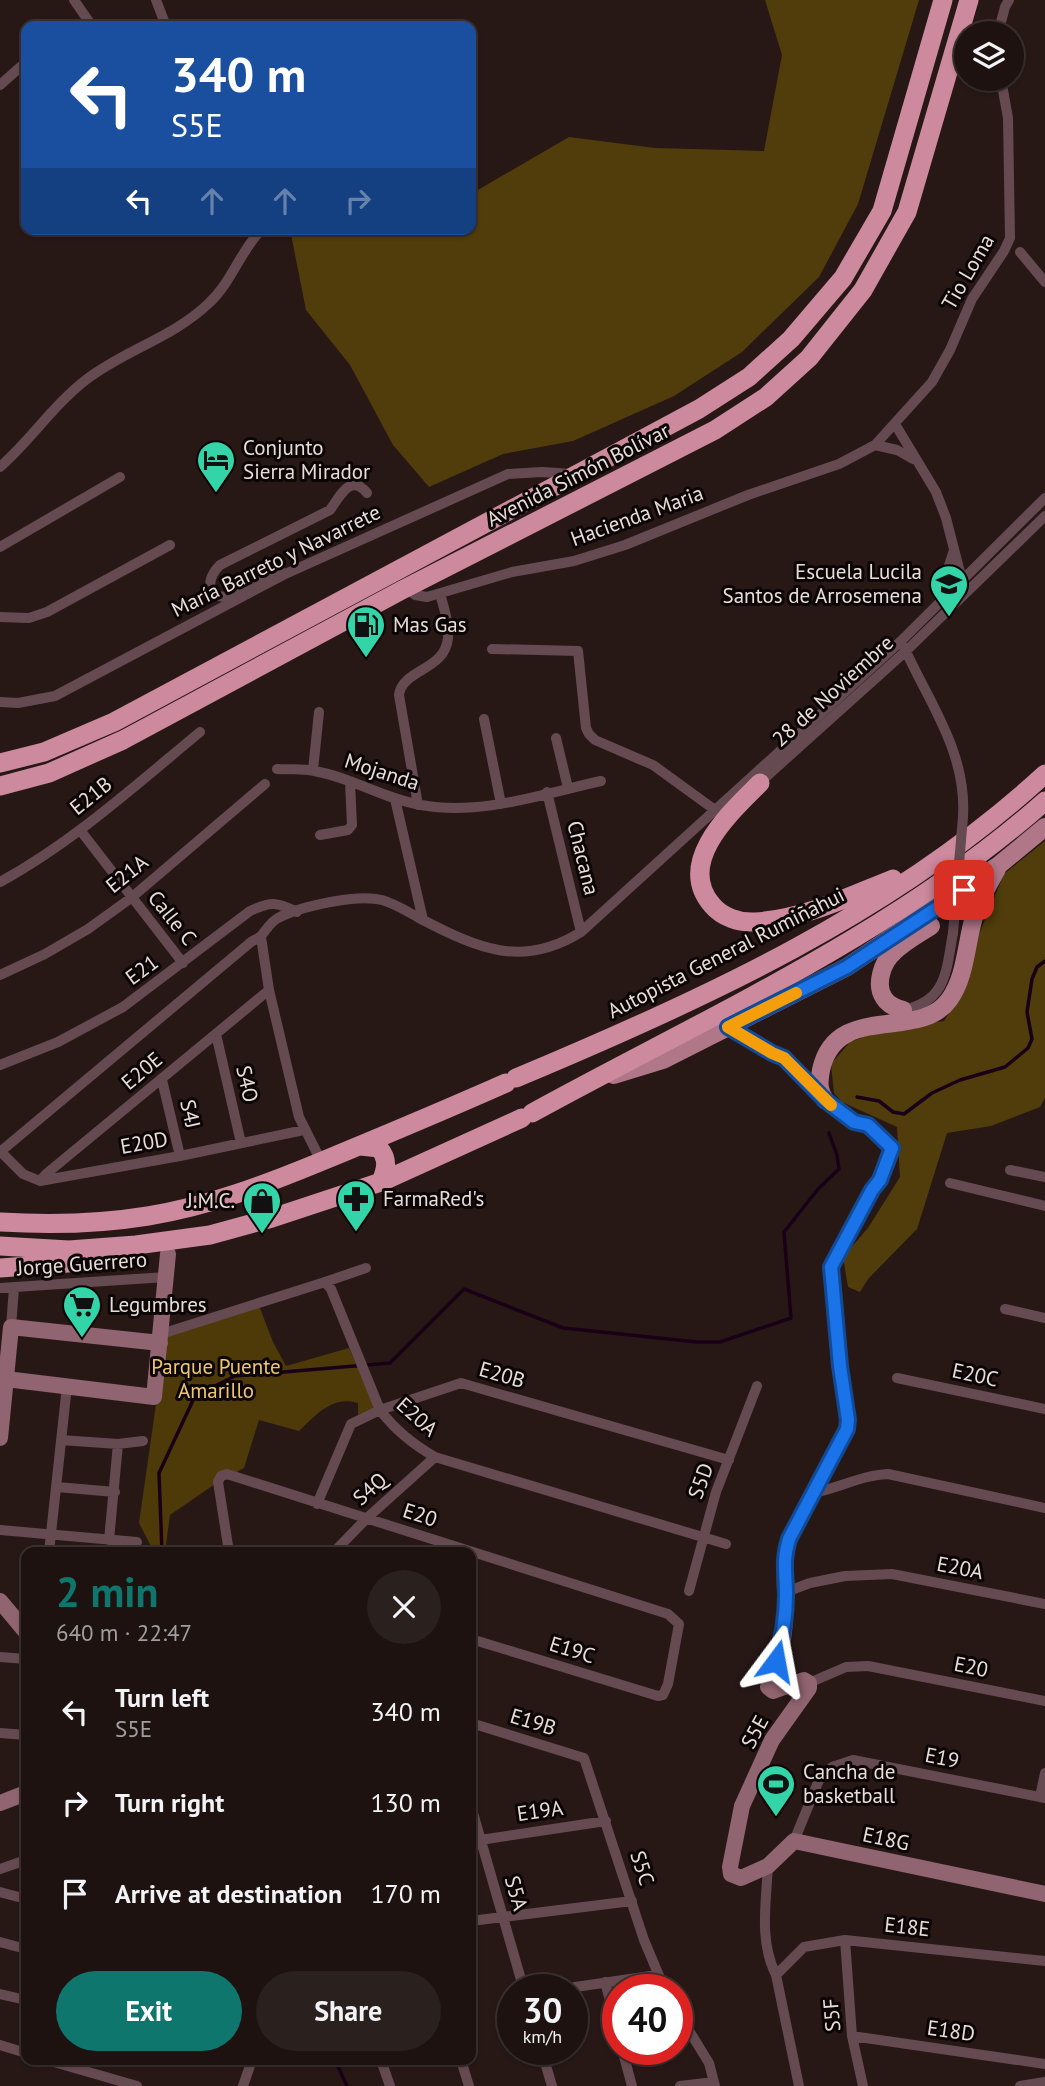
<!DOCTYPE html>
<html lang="en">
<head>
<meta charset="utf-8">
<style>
	body { margin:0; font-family:"PT Sans",sans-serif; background:#2a201e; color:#f1f3f6; height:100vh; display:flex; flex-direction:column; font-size:26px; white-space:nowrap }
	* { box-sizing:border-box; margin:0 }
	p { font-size:23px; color:#a09e9f }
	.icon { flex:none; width:38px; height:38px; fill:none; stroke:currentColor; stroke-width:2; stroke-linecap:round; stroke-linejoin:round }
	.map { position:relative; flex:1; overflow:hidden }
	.panel { position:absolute; left:21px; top:1547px; width:455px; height:518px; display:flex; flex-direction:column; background:#1d1210; border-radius:14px; box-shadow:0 2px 5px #0004,0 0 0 2px #3b3230 }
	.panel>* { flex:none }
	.hud { position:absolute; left:21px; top:21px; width:455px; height:214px; border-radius:14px; box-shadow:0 2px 5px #0004,0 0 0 2px #3b3230; background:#1a4fa0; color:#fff; overflow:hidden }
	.fabs { position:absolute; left:954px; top:21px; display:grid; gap:14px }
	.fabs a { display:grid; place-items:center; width:70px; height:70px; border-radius:50%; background:#1d1210; box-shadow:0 2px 5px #0004,0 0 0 2px #3b3230; font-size:35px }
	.speed { position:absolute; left:497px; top:1974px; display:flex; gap:14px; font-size:35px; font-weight:700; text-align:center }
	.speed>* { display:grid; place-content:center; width:91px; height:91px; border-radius:50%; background:#1d1210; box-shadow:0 2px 5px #0004,0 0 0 2px #3b3230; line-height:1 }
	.speed small { font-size:18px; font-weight:400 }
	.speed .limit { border:10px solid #d22; background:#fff; color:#111 }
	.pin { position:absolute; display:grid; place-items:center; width:60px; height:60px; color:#fff; margin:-30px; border-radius:14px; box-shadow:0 4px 10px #0006 }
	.me { position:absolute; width:77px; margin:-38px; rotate:13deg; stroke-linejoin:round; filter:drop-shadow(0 0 5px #0008) }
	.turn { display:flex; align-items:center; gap:24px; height:147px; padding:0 35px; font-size:32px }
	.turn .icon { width:91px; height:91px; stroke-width:2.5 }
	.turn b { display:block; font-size:49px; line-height:60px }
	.lanes { display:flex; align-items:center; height:66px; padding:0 35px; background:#0003; justify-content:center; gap:35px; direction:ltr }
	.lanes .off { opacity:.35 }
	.round { display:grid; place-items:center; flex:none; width:74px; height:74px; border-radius:37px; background:#2a201e }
	.head { display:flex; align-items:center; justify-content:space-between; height:119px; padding:0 35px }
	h1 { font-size:42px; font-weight:800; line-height:52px; color:#0f766e }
	.button { display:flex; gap:14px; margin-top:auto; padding:14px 35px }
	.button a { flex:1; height:80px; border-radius:42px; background:#0f766e; color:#fff; font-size:28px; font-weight:800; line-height:80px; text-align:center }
	.button a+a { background:#2a201e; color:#f1f3f6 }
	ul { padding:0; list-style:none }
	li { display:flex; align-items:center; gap:21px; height:91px; padding:0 35px }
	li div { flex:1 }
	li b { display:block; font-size:26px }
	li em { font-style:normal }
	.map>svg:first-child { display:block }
	.green { fill:#4d3a08 }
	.forest { fill:#513d0b }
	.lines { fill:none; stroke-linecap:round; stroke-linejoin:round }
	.stream { stroke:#1a0017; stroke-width:3.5 }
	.street { stroke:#664a52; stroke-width:10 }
	.secondary { stroke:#906470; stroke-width:16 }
	.primary { stroke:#b07788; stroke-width:18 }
	.highway { stroke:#cd899d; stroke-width:19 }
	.street-bridge { stroke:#664a52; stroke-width:10 }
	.route-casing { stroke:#114b97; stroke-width:18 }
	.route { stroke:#1a73e8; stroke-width:12 }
	.slow { stroke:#f59e0b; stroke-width:12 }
	.labels { text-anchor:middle; stroke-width:6; stroke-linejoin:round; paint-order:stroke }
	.street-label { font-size:21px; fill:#e8dddb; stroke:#0b0505 }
	.poi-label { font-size:21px; fill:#e8dddb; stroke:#0b0505; text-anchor:start }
	.park-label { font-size:21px; fill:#efc66e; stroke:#0b0505 }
</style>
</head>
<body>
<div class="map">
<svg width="1045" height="2086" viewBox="0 0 1045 2086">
	<rect width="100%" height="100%" fill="#271816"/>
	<path class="green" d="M258 1303 273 1342 286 1366 349 1348 375 1408 358 1415V1403C332 1395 316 1415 299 1431L259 1420 244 1468 218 1482 170 1515 165 1552H154L139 1523 156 1404 161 1334Z"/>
	<path class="forest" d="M765 0H919L858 204 819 277 742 352 674 396 573 441 503 454 429 487 393 445 350 365 306 310 290 229H471V194L569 137 655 148 764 151 782 55Z
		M1045 841V1098L1040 1107 991 1126 947 1133 917 1229 868 1279 860 1292 848 1287 843 1257 868 1228 900 1177 897 1127 842 1102 834 1093 831 1064 850 1042 882 1030 944 1021 959 996 979 934 1004 874Z"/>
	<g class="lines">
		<path class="stream" d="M857 1097 879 1101 893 1112 904 1114 932 1093 960 1080 1005 1067 1028 1048 1032 1039 1027 1012 1032 979 1037 967 1045 961
			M162 1552 159 1473 195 1396 235 1376 390 1363 464 1289 563 1328 697 1342H720L791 1318 784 1232 818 1189 839 1169 837 1155 829 1133
			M335 2060 347 2086"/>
		<path class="street" d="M74 0 92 26
			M156 0 166 26
			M998 33 1005 7 1009 0
			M0 85 26 62
			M1020 252 1045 282
			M895 424 936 492 946 518 963 584
			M875 445 897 450 913 459
			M0 467C31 440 54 404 87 379 125 350 174 337 209 303 232 282 240 251 262 229
			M0 547 120 477
			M283 575 280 570 275 569 225 597 212 595C208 582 211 574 220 565L330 510C339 498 350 472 367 493
			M405 588 415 595 427 597 512 572 574 561 625 545 748 495 839 464 875 445 932 382 950 350 972 299 1004 251 1010 238 1008 118 1001 79
			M947 601 943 584 954 550
			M0 617 29 618 47 612 170 545
			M904 647C929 703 967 752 963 817
			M492 649 578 651 586 728 589 734 595 740 653 765 715 810
			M0 702 18 703 55 696 283 575 508 474 542 472 572 474
			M484 719 501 804
			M556 738 568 788
			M277 769C289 770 302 768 314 771 351 777 384 799 421 805 481 816 542 794 601 781
			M313 770 319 712
			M758 784 906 651 1045 516
			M547 792 581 932
			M395 799 423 920
			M418 805 399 695C402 669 445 671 448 638 449 623 444 608 440 594
			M80 830 183 963
			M320 835 348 830 352 825 350 782
			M0 882C73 842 136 785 200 732
			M261 937 269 990 299 1117 321 1161
			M0 975 45 954 88 929 131 898 265 784
			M903 1010C947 1001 946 971 953 933
			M216 1034 241 1143
			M0 1065 58 1042 123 1007 250 911C271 901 277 902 297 912
			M162 1080 180 1156
			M0 1151 23 1174 40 1181 180 1156 304 1130
			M0 1152 251 942C254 940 257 939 260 937 266 931 269 923 278 918 301 906 357 894 382 900 396 904 408 912 421 919 477 948 522 969 581 932L901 641 1045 498
			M1010 1170 1045 1177
			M40 1181 46 1174 269 990
			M950 1183 1045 1206
			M325 1282 366 1268
			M0 1288 166 1277
			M1005 1309 1045 1318
			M11 1327 14 1288
			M161 1334 325 1282 331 1289 380 1410C395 1430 414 1445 435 1457L726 1544
			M897 1378 1045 1409
			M61 1440 118 1444 143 1441
			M57 1487 115 1492
			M813 1493C839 1488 862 1475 888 1474L1045 1508
			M317 1504 351 1424 380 1410 461 1383 729 1460
			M0 1530 137 1542
			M109 1540 118 1444
			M49 1552 67 1386
			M229 1552 218 1482 221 1476 227 1474 668 1614 679 1624 668 1684 663 1695 658 1696 471 1639
			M334 1552 367 1518 435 1457
			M689 1591 716 1492 757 1386
			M786 1592 810 1583 845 1576 892 1574 1045 1604
			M0 1657 26 1659
			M809 1683 846 1667 868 1666 1045 1701
			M471 1723 584 1758 644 1940 665 1990
			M0 1733 26 1735
			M1040 1797 1045 1773
			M471 1806 524 1990
			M480 1840 606 1821
			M794 1841 819 1780 832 1767 853 1760 1045 1798
			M768 1866C766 1904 759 1941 776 1975L799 2086
			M0 1869 26 1860
			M0 1892 26 1899
			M471 1921 632 1901
			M845 1940 852 2036 863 2086
			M0 1942 26 1949
			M776 1975 804 1947 845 1940 1045 1961
			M605 1982 618 2031
			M555 1990 657 1975
			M0 1994 26 2000
			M677 2011 709 2063 715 2086
			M852 2036 1045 2064
			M0 2045 26 2053
			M541 2049 552 2086
			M622 2049 632 2086
			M47 2060 137 2086
			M381 2060 390 2086
			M461 2060 469 2086
			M243 2086 252 2060
			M680 2086 714 2082
			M1020 2086 1045 2082"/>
		<path class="secondary" d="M728 1027 772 1053 784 1058 825 1100 854 1122 868 1125 892 1148 880 1180 872 1190 831 1267 840 1366 848 1420 847 1429 789 1539C780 1572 789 1605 783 1639 779 1655 772 1671 768 1687L773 1691 804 1680 809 1683V1688L772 1740 742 1806 730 1867 731 1874 741 1878 768 1866 794 1841 1045 1894
			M6 1379 154 1397 168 1254
			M0 1438 11 1327 160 1343
			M0 1601 26 1632
			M0 1803 26 1793"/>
		<path class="primary" d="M903 1010C896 1008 888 1005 884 998 875 985 882 962 894 952 904 942 919 934 931 926
			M614 1075 663 1060 847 967 999 865 1045 827
			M825 1100C818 1090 819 1082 821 1070 836 1001 919 1042 949 1000 966 977 966 943 974 917 979 900 989 884 997 869"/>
		<path class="highway" d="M0 763 44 752 114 722 699 409 749 377 791 339 843 278 882 211 943 0
			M760 783C731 812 675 862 712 905 722 917 739 923 755 922 803 919 848 897 893 879
			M0 786 49 773 123 740 402 590 715 430 766 397 809 358 863 290 907 212 969 0
			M516 1078C703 1000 895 912 1045 774
			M532 1113C707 1017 895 934 1045 801
			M361 1146 379 1148C389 1160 386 1169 381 1182
			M0 1222C50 1225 99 1224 148 1216 209 1206 264 1185 320 1162 383 1136 445 1110 506 1083
			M0 1246 69 1250 136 1245 210 1235 272 1218 381 1182 522 1118
			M0 1268 95 1261"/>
		<path class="street-bridge" d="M953 933 963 817"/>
	</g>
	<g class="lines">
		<defs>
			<path id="route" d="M776 1661C782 1640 786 1618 786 1595 786 1571 782 1563 789 1539L847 1429 848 1420 840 1366 831 1267 872 1190 880 1180 892 1148 868 1125 854 1122 825 1100 784 1058 772 1053 728 1027 847 967 964 890"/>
		</defs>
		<use href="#route" class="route-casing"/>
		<use href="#route" class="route"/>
		<path class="slow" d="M796 993 728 1027 772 1053 784 1058 831 1105"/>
	</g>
	<defs>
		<symbol id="hotel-pin" viewBox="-11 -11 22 30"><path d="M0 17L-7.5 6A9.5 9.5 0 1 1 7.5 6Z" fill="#33d4a8" stroke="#0b0505"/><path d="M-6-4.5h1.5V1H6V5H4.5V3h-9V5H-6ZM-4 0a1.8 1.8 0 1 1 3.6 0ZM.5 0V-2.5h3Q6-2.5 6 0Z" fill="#111"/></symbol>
		<symbol id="school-pin" viewBox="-11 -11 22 30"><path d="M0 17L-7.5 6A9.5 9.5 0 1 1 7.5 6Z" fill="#33d4a8" stroke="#0b0505"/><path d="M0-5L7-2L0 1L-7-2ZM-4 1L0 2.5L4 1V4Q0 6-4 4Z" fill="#111"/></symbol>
		<symbol id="fuel-pin" viewBox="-11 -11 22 30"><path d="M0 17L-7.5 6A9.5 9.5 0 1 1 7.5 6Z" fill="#33d4a8" stroke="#0b0505"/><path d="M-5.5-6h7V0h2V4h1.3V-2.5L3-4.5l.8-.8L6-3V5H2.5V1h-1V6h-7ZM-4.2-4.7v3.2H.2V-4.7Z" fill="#111"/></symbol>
		<symbol id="pharmacy-pin" viewBox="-11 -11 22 30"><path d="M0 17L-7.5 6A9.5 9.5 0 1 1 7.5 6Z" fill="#33d4a8" stroke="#0b0505"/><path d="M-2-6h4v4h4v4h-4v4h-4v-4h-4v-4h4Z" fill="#111"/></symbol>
		<symbol id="shop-pin" viewBox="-11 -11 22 30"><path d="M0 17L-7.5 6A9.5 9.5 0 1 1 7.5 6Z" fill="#33d4a8" stroke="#0b0505"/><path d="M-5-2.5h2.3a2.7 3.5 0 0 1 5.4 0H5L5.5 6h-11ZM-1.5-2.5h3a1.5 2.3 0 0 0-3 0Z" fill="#111"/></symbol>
		<symbol id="supermarket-pin" viewBox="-11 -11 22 30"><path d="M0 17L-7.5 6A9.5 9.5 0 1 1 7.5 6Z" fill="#33d4a8" stroke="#0b0505"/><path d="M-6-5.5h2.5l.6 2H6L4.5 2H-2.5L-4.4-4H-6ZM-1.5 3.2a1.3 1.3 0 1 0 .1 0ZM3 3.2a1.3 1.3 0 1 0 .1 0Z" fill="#111"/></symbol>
		<symbol id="stadium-pin" viewBox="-11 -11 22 30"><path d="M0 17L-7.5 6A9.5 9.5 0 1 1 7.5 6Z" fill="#33d4a8" stroke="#0b0505"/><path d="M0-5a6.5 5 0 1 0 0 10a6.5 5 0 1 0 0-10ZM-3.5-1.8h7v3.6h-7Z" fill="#111"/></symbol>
	</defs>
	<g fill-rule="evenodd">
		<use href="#hotel-pin" x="194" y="438" width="44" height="60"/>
		<use href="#school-pin" x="927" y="562" width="44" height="60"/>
		<use href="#fuel-pin" x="344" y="603" width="44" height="60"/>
		<use href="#pharmacy-pin" x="334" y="1177" width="44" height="60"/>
		<use href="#shop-pin" x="240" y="1179" width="44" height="60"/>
		<use href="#supermarket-pin" x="60" y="1283" width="44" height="60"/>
		<use href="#stadium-pin" x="754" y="1762" width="44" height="60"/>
	</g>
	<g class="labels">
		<g class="street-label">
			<text transform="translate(968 272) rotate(-60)" y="7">Tio Loma</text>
			<text transform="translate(578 475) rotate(-27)" y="7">Avenida Simón Bolívar</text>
			<text transform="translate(637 516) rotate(-20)" y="7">Hacienda Maria</text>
			<text transform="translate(276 561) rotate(-26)" y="7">María Barreto y Navarrete</text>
			<text transform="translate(833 691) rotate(-42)" y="7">28 de Noviembre</text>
			<text transform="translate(382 772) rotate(18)" y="7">Mojanda</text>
			<text transform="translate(91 796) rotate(-39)" y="7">E21B</text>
			<text transform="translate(583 858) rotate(76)" y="7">Chacana</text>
			<text transform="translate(127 874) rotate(-39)" y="7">E21A</text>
			<text transform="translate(172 918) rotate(51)" y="7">Calle C</text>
			<text transform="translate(726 953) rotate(-27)" y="7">Autopista General Rumiñahui</text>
			<text transform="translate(142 970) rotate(-36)" y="7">E21</text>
			<text transform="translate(142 1071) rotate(-40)" y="7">E20E</text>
			<text transform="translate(247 1084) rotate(77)" y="7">S4O</text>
			<text transform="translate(190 1114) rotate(77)" y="7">S4J</text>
			<text transform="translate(144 1143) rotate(-10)" y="7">E20D</text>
			<text transform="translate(82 1264) rotate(-4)" y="7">Jorge Guerrero</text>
			<text transform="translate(502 1375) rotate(16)" y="7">E20B</text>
			<text transform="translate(975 1375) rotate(12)" y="7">E20C</text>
			<text transform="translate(417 1417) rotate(42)" y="7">E20A</text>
			<text transform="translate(701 1481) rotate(-70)" y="7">S5D</text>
			<text transform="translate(370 1489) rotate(-42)" y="7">S4Q</text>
			<text transform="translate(420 1515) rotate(18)" y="7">E20</text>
			<text transform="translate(960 1568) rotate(11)" y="7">E20A</text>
			<text transform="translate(572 1650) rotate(17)" y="7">E19C</text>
			<text transform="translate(971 1667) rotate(11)" y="7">E20</text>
			<text transform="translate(533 1722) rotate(17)" y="7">E19B</text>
			<text transform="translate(755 1732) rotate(-61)" y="7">S5E</text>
			<text transform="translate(942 1758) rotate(11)" y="7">E19</text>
			<text transform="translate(540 1811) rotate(-8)" y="7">E19A</text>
			<text transform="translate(886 1839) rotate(12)" y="7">E18G</text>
			<text transform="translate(642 1868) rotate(72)" y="7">S5C</text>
			<text transform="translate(516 1893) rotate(74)" y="7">S5A</text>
			<text transform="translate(907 1927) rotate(6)" y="7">E18E</text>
			<text transform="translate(832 2015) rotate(-95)" y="7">S5F</text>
			<text transform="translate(951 2031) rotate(8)" y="7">E18D</text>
		</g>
		<g class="poi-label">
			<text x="243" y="455">Conjunto<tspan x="243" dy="24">Sierra Mirador</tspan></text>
			<text x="922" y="579" text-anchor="end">Escuela Lucila<tspan x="922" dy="24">Santos de Arrosemena</tspan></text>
			<text x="393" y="632">Mas Gas</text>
			<text x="383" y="1206">FarmaRed's</text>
			<text x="235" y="1208" text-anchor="end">J.M.C.</text>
			<text x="109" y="1312">Legumbres</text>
			<text x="803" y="1779">Cancha de<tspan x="803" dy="24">basketball</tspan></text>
		</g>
		<g class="park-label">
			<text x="216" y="1374">Parque Puente<tspan x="216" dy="24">Amarillo</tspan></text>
		</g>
	</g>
</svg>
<div class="fabs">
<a><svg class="icon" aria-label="layers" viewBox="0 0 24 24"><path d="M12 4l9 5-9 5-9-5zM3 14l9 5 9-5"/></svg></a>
</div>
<div class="speed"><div>30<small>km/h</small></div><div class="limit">40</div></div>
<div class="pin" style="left:964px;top:890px;background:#d93025"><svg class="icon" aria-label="arrive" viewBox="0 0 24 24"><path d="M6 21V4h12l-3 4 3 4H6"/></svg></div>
<svg class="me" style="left:776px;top:1661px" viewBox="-20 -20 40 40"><path d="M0-17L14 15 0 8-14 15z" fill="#1a73e8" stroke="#fff" stroke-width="4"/></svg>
<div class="hud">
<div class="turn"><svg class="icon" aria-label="left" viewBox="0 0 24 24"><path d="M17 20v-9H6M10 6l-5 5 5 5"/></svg><div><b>340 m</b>S5E</div></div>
<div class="lanes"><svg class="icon" aria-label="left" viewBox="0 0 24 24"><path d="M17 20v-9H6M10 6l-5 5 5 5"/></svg><svg class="icon off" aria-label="ahead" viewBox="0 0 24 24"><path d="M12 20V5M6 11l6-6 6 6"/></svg><svg class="icon off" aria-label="ahead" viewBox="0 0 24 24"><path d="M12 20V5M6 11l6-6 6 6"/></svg><svg class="icon off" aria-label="right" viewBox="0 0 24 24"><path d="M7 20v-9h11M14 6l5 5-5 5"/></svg></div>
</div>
<section class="panel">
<div class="head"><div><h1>2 min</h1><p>640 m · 22:47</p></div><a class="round"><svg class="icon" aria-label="close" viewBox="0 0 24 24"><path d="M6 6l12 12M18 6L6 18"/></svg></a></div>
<ul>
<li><svg class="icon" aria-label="left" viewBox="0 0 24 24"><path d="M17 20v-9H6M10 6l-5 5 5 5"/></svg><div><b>Turn left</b><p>S5E</p></div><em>340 m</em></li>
<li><svg class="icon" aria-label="right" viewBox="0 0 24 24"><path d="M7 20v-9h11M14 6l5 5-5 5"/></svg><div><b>Turn right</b></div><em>130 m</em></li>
<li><svg class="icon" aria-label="arrive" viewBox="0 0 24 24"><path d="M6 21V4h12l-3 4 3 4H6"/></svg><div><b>Arrive at destination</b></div><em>170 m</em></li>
</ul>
<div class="button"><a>Exit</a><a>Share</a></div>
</section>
</div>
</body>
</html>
